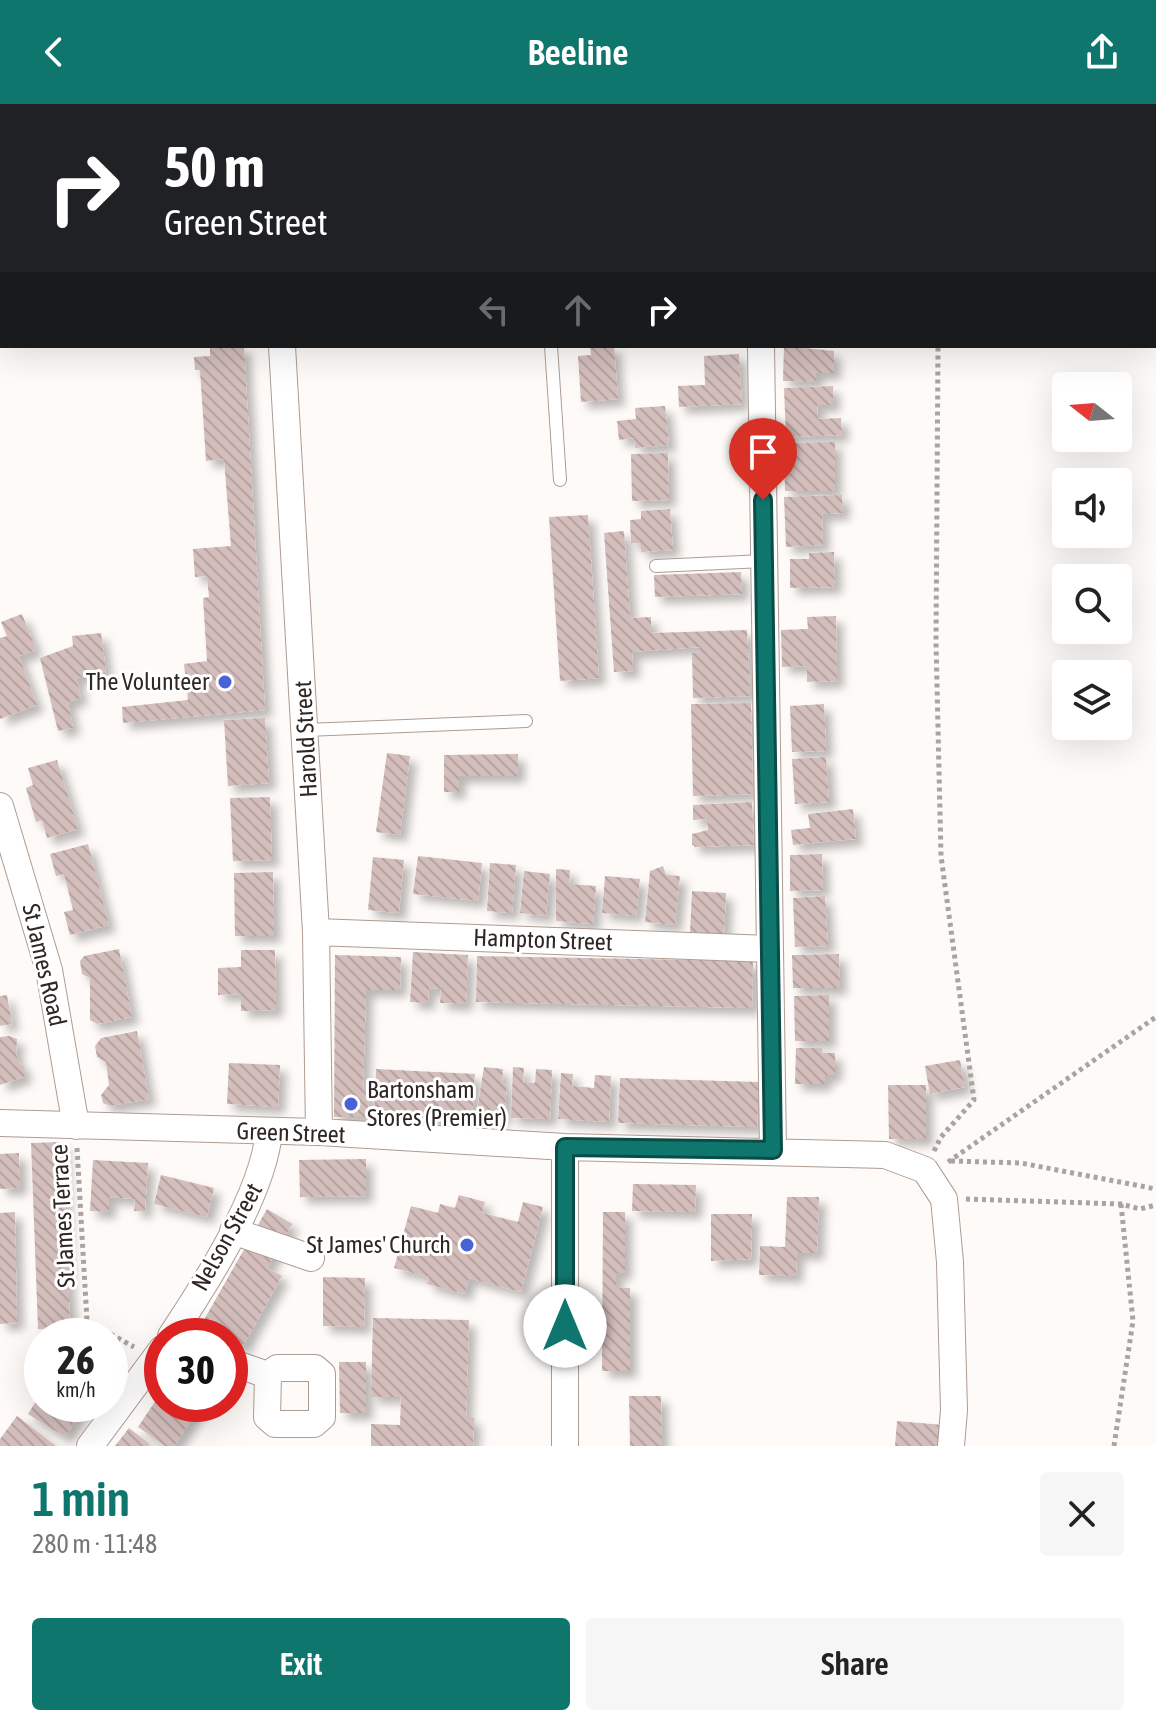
<!DOCTYPE html>
<html lang="en">
<head>
<meta charset="utf-8">
<style>
	body { margin:0; font-family:"Asap Condensed",sans-serif; background:#f6f6f6; color:#222; height:100vh; display:flex; flex-direction:column; font-size:30px; white-space:nowrap }
	* { box-sizing:border-box; margin:0 }
	p { font-size:26px; color:#767676 }
	.icon { flex:none; width:44px; height:44px; fill:none; stroke:currentColor; stroke-width:2; stroke-linecap:round; stroke-linejoin:round }
	.map { position:relative; height:1342px; overflow:hidden }
	.panel { display:flex; flex-direction:column; background:#fff; flex:1 }
	.panel>* { flex:none }
	.top-card { position:absolute; left:0px; top:0px; width:1156px; height:244px; box-shadow:0 8px 32px #0002; background:#202124; color:#fff; overflow:hidden }
	.needle { width:52px; rotate:287deg }
	.controls { position:absolute; left:1052px; top:268px; display:grid; gap:16px }
	.controls a { display:grid; place-items:center; width:80px; height:80px; border-radius:8px; background:#fff; box-shadow:0 8px 32px #0002; font-size:40px }
	.speed { position:absolute; left:24px; top:1214px; display:flex; gap:16px; font-size:40px; font-weight:700; text-align:center }
	.speed>* { display:grid; place-content:center; width:104px; height:104px; border-radius:50%; background:#fff; box-shadow:0 8px 32px #0002; line-height:1 }
	.speed small { font-size:20px; font-weight:400 }
	.speed .limit { border:12px solid #d22; background:#fff; color:#111 }
	.pin { position:absolute; display:grid; place-items:center; width:68px; height:68px; color:#fff; margin:-82px -34px; border-radius:50% 50% 50% 0; rotate:-45deg; box-shadow:0 0 8px #0007 }
	.pin .icon { rotate:45deg }
	.me { position:absolute; width:88px; margin:-44px; rotate:0deg; stroke-linejoin:round; filter:drop-shadow(0 0 6px #0008) }
	.turn { display:flex; align-items:center; gap:28px; height:168px; padding:0 32px; font-size:36px }
	.turn .icon { width:104px; height:104px; stroke-width:2.5 }
	.turn b { display:block; font-size:56px; line-height:68px }
	.lanes { display:flex; align-items:center; height:76px; padding:0 32px; background:#0003; justify-content:center; gap:40px; direction:ltr }
	.lanes .off { opacity:.35 }
	.round { display:grid; place-items:center; flex:none; width:84px; height:84px; border-radius:8px; background:#f6f6f6 }
	.summary { display:flex; align-items:center; justify-content:space-between; height:136px; padding:0 32px }
	h1 { font-size:48px; font-weight:600; line-height:60px; color:#0f766e }
	.primary-button { display:flex; gap:16px; margin-top:auto; padding:16px 32px }
	.primary-button a { flex:1; height:92px; border-radius:8px; background:#0f766e; color:#fff; font-size:32px; font-weight:600; line-height:92px; text-align:center }
	.primary-button a+a { background:#f6f6f6; color:#222 }
	header { display:flex; justify-content:space-between; align-items:center; height:104px; padding:0 32px; background:#0f766e; color:#fff; font-size:36px; font-weight:600 }
	.map>svg:first-child { display:block }
	.building { fill:url(#building-back-hatch); filter:url(#shadow) }
	.lines { fill:none; stroke-linecap:round; stroke-linejoin:round }
	.lane-casing { stroke:#ad9c92; stroke-width:14 }
	.street-casing { stroke:#ad9c92; stroke-width:28 }
	.secondary-casing { stroke:#ad9c92; stroke-width:38 }
	.path { stroke:#a9a3a1; stroke-width:5; stroke-dasharray:4 4; stroke-linecap:butt }
	.lane { stroke:#fff; stroke-width:12 }
	.street { stroke:#fff; stroke-width:26 }
	.secondary { stroke:#e8dabd; stroke-width:36 }
	.route-casing { stroke:#0a4d48; stroke-width:20 }
	.route { stroke:#0f766e; stroke-width:14 }
	.poi-dot { fill:#4963d7; stroke:#fff; stroke-width:3 }
	.labels { text-anchor:middle; stroke-width:6; stroke-linejoin:round; paint-order:stroke }
	.poi-label { font-size:24px; fill:#2e2723; stroke:#fff; text-anchor:end }
	.street-label { font-size:24px; fill:#2e2723; stroke:#fff }
</style>
</head>
<body>
<header><svg class="icon" aria-label="back" viewBox="0 0 24 24"><path d="M15 5l-7 7 7 7"/></svg>Beeline<svg class="icon" aria-label="share" viewBox="0 0 24 24"><path d="M12 15V3M7 8l5-5 5 5M5 13v7h14v-7"/></svg></header>
<div class="map">
<svg width="1156" height="1342" viewBox="0 0 1156 1342">
	<defs>
		<pattern id="building-back-hatch" width="6" height="6" patternUnits="userSpaceOnUse" patternTransform="scale(2)"><rect width="6" height="6" fill="#d3bebc"/><path d="M-1 5l2 2M0 0l6 6M5-1l2 2" fill="none" stroke="#b5a3a1"/></pattern>
		<filter id="shadow"><feDropShadow dx="7" dy="7" stdDeviation="4" flood-color="#0004"/></filter>
	</defs>
	<rect width="100%" height="100%" fill="#fefaf8"/>
	<path class="building" d="M210 242H244L265 606 123 619 122 603 188 596 184 560 207 557 203 494 209 493 207 472 195 473 193 445 231 442 224 355 206 357 200 266H195L194 253 210 252Z
		M590 242H614L618 295 581 298 578 252 591 251Z
		M784 242 834 247V269H816V278L783 277Z
		M739 250 742 300 679 303 678 282 705 281 704 252Z
		M833 282V301H817L818 315 841 314 842 331 786 333 784 284Z
		M665 302 669 341 635 344 634 334 619 336 617 317 636 315 635 304Z
		M835 338V387H785L784 339Z
		M668 349 669 396 632 397 631 350Z
		M842 391 843 409 822 410 823 441 786 443 784 393Z
		M670 405 673 446 641 448 640 439H631L630 416 641 415V407Z
		M588 411 599 574 560 577 549 413Z
		M624 427 630 514 651 513V529L747 526 750 592 693 594 692 549H700V543L632 548 633 567 614 568 604 429Z
		M834 448 835 483 790 484V455H809V449Z
		M741 468 742 490 655 493 654 471Z
		M22 510 36 546 19 552 37 601 0 615V534L7 532 1 518Z
		M836 512 837 577 807 578V562L782 563 781 526 808 525 807 513Z
		M101 529 106 567 76 574 81 594 68 598 73 624 58 627 40 554 73 542 72 532Z
		M751 599 753 690 693 692 691 600Z
		M824 600 826 647 792 648 790 602Z
		M265 614 269 679 228 682 224 616Z
		M387 649 410 652 400 731 376 728Z
		M518 650V672H459V688H444V651Z
		M826 653 829 698 795 700 792 655Z
		M57 656 78 725 47 734 42 716 36 718 26 684 33 681 28 664Z
		M270 693 272 756 233 757 230 694Z
		M752 698 754 741 695 743 692 740V730L708 726 707 715 693 716V701Z
		M853 705 856 735 793 741 791 726 810 724 808 710Z
		M88 740 109 821 70 831 64 808 73 806 64 770 56 772 50 750Z
		M822 750 823 786 790 787V751Z
		M418 752 482 759 478 797 413 790Z
		M373 753 404 756 399 809 368 806Z
		M490 759 516 761 512 809 487 807Z
		M663 762 666 771 680 772 675 821 645 818 650 767Z
		M556 765 570 766 569 780 596 782 593 820 556 817Z
		M524 767 550 770 546 812 520 809Z
		M273 768 274 832H235L234 769Z
		M605 772 640 775 636 812 602 809Z
		M692 787 726 789 724 830 690 828Z
		M825 792 828 842 795 843 793 794Z
		M119 845 132 913 97 920 90 916V874L82 870 80 857 84 852Z
		M241 846H275L276 906 241 907V890L218 891V864L241 863Z
		M413 848 468 851 466 900 440 899 441 885 429 884 428 899 410 898Z
		M839 850 840 884H793L792 851Z
		M335 851 401 853 400 886H366L363 987H369L368 1013H334Z
		M477 852 753 857 752 904 476 898Z
		M7 891 12 920 0 922V892Z
		M829 891V937H795L794 892Z
		M137 927 149 995 110 1002 103 999 101 991 109 981 106 958 97 953 95 942 101 934Z
		M9 932 17 935 16 949 18 958 24 962V973L0 981V933Z
		M796 944H822V949H835V971H825V980H795Z
		M960 956 965 983 930 990 925 962Z
		M229 959 280 961 278 1003 227 1000Z
		M484 963 503 965 502 980 507 981 504 1015 476 1013Z
		M513 963 524 964 523 979H535L536 965 552 966 550 1015 511 1014Z
		M376 965 475 970 472 1017 374 1012Z
		M561 969 573 970 572 982 594 984 595 971 611 972 609 1018 558 1015Z
		M620 974 759 978 757 1023 618 1019Z
		M888 981H926V1035H889Z
		M63 1038 70 1224 38 1225 31 1039Z
		M19 1049 20 1084 0 1085V1050Z
		M366 1055V1092L300 1093 299 1056Z
		M93 1056 148 1059 145 1107H134L135 1095 109 1093V1108L90 1107Z
		M161 1071 214 1084 207 1113 154 1100Z
		M633 1080 696 1081 695 1108 632 1107Z
		M459 1091 485 1098 482 1109 518 1118 523 1098 543 1103 521 1188 469 1174 465 1190 427 1180 429 1173 394 1164 411 1102 438 1109 440 1100 455 1104Z
		M787 1093H819L817 1149H797L796 1172 759 1171 760 1142 785 1143Z
		M267 1105 292 1120 267 1164 282 1172 242 1244 230 1238V1232H220L201 1221Z
		M15 1108 17 1219 0 1220V1109Z
		M603 1108H625V1169H616V1184H630V1267H602Z
		M711 1110H752L751 1155 711 1157Z
		M323 1173 365 1174 364 1223 323 1222Z
		M373 1214 469 1216 466 1314H474L473 1342H371V1320L400 1321 401 1293H371Z
		M339 1258H366V1309H340Z
		M42 1287V1300H86L65 1333 28 1310Z
		M162 1287V1300H202L174 1342H165L138 1323Z
		M629 1292H661L662 1342H630Z
		M17 1312 56 1342H0V1335Z
		M897 1317 943 1321 941 1342H895Z
		M129 1324 150 1340 148 1342H115Z"/>
	<g class="lines">
		<defs>
			<path id="lane" d="M368 0 370 2
				M551 242 560 376
				M656 462 764 457
				M306 626 526 617"/>
			<path id="street" d="M757 0V2
				M313 2 315 0
				M282 242 316 828 319 1028
				M761 242 773 1046
				M0 702 49 866 76 1022
				M316 828 769 845
				M0 1019 319 1028 565 1043 885 1051 925 1066 944 1095 950 1158 954 1306 951 1342
				M233 1127 311 1154
				M171 1232C206 1179 263 1091 269 1028
				M230 1258 268 1271
				M277 1264H315L322 1270V1313L314 1320H275L267 1313 268 1271Z
				M90 1342 162 1245
				M565 1342V1043"/>
			<path id="secondary" d="M0 9 2 6"/>
		</defs>
		<use href="#lane" class="lane-casing"/>
		<use href="#street" class="street-casing"/>
		<use href="#secondary" class="secondary-casing"/>
		<path class="path" d="M959 2 960 0
			M77 1044 87 1217 134 1243
			M934 1047 941 1033 974 996 941 752 936 538 938 242
			M951 1057 1021 1059 1156 1085
			M948 1058 1156 913
			M966 1095 1121 1100 1140 1105 1156 1101
			M1114 1342 1133 1217 1121 1100"/>
		<use href="#lane" class="lane"/>
		<use href="#street" class="street"/>
		<use href="#secondary" class="secondary"/>
	</g>
	<g class="lines">
		<defs>
			<path id="route" d="M565 1222V1043L773 1046 763 396"/>
		</defs>
		<use href="#route" class="route-casing"/>
		<use href="#route" class="route"/>
	</g>
	<g class="poi-dot">
		<circle cx="225" cy="578" r="8"/>
		<circle cx="351" cy="1000" r="8"/>
		<circle cx="467" cy="1141" r="8"/>
	</g>
	<g class="labels">
		<g class="poi-label">
			<text x="209" y="586">The Volunteer</text>
			<text x="367" y="994" text-anchor="start">Bartonsham<tspan x="367" dy="28">Stores (Premier)</tspan></text>
			<text x="451" y="1149">St James' Church</text>
		</g>
		<g class="street-label">
			<text transform="translate(306 635) rotate(-93)" y="8">Harold Street</text>
			<text transform="translate(543 836) rotate(2)" y="8">Hampton Street</text>
			<text transform="translate(44 861) rotate(77)" y="8">St James Road</text>
			<text transform="translate(291 1029) rotate(2)" y="8">Green Street</text>
			<text transform="translate(63 1112) rotate(-93)" y="8">St James Terrace</text>
			<text transform="translate(227 1133) rotate(-61)" y="8">Nelson Street</text>
		</g>
	</g>
</svg>
<div class="controls">
<a><svg class="needle" viewBox="-14 -14 28 28"><path d="M0-13l5 13h-10z" fill="#e53935"/><path d="M0 13l5-13h-10z" fill="#767676"/></svg></a>
<a><svg class="icon" aria-label="sound" viewBox="0 0 24 24"><path d="M4 9h4l5-4v14l-5-4H4zM17 9q2 3 0 6"/></svg></a>
<a><svg class="icon" aria-label="search" viewBox="0 0 24 24"><circle cx="10" cy="10" r="6"/><path d="M15 15l6 6"/></svg></a>
<a><svg class="icon" aria-label="layers" viewBox="0 0 24 24"><path d="M12 4l9 5-9 5-9-5zM3 14l9 5 9-5"/></svg></a>
</div>
<div class="speed"><div>26<small>km/h</small></div><div class="limit">30</div></div>
<div class="pin" style="left:763px;top:396px;background:#d93025"><svg class="icon" aria-label="arrive" viewBox="0 0 24 24"><path d="M6 21V4h12l-3 4 3 4H6"/></svg></div>
<svg class="me" style="left:565px;top:1222px" viewBox="-20 -20 40 40"><circle r="19" fill="#fff"/><path d="M0-13L10 11 0 6-10 11z" fill="#0f766e"/></svg>
<div class="top-card">
<div class="turn"><svg class="icon" aria-label="right" viewBox="0 0 24 24"><path d="M7 20v-9h11M14 6l5 5-5 5"/></svg><div><b>50 m</b>Green Street</div></div>
<div class="lanes"><svg class="icon off" aria-label="left" viewBox="0 0 24 24"><path d="M17 20v-9H6M10 6l-5 5 5 5"/></svg><svg class="icon off" aria-label="ahead" viewBox="0 0 24 24"><path d="M12 20V5M6 11l6-6 6 6"/></svg><svg class="icon" aria-label="right" viewBox="0 0 24 24"><path d="M7 20v-9h11M14 6l5 5-5 5"/></svg></div>
</div>
</div>
<section class="panel">
<div class="summary"><div><h1>1 min</h1><p>280 m · 11:48</p></div><a class="round"><svg class="icon" aria-label="close" viewBox="0 0 24 24"><path d="M6 6l12 12M18 6L6 18"/></svg></a></div>
<div class="primary-button"><a>Exit</a><a>Share</a></div>
</section>
</body>
</html>
